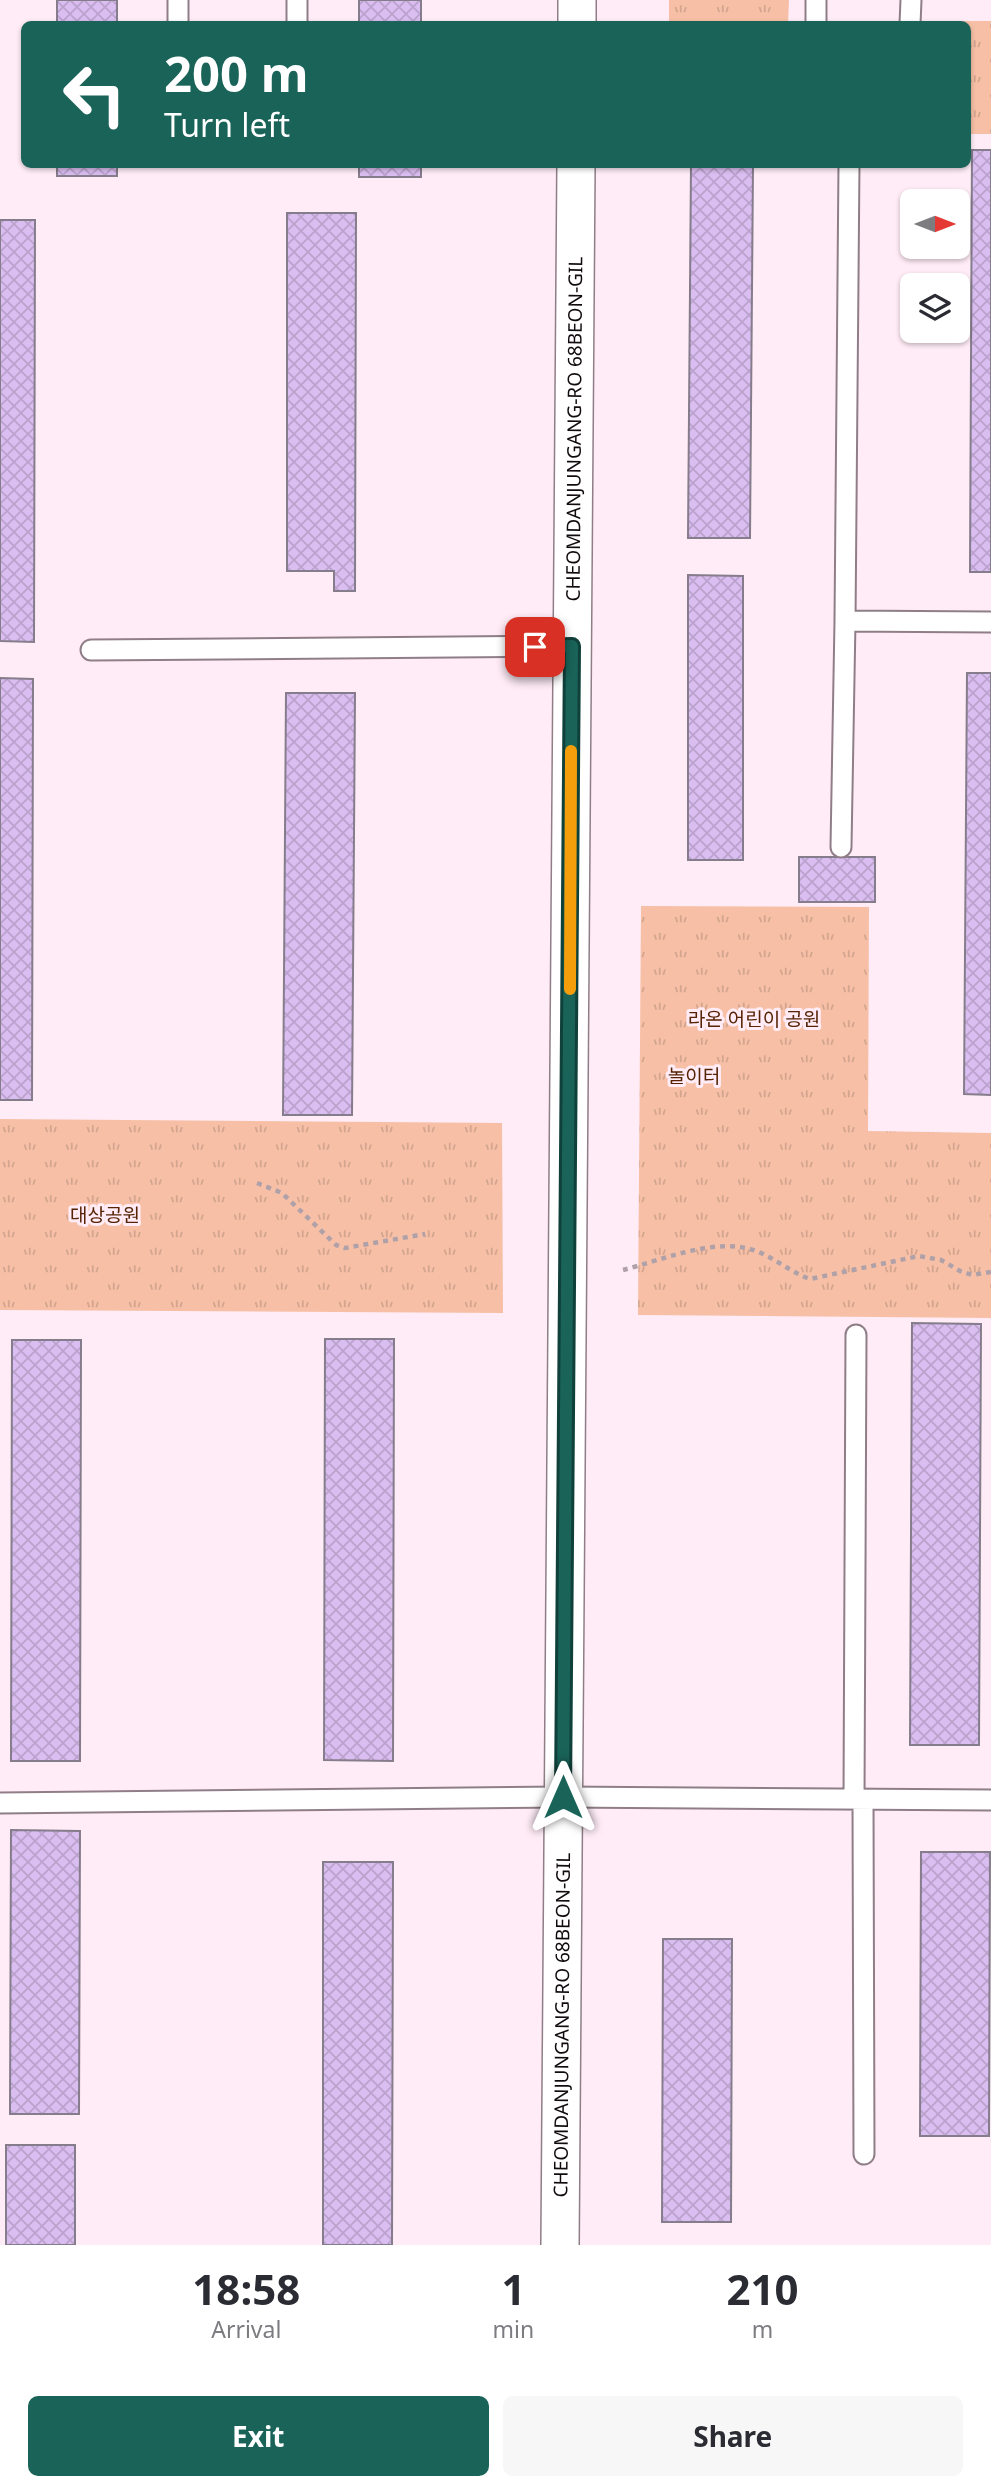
<!DOCTYPE html>
<html lang="en">
<head>
<meta charset="utf-8">
<style>
	body { margin:0; font-family:"Noto Sans","Noto Sans KR",sans-serif; background:#f7f7f7; color:#2b2b33; height:100vh; display:flex; flex-direction:column; font-size:26px; white-space:nowrap }
	* { box-sizing:border-box; margin:0 }
	p { font-size:23px; color:#7c7c81 }
	.icon { flex:none; width:38px; height:38px; fill:none; stroke:currentColor; stroke-width:2; stroke-linecap:round; stroke-linejoin:round }
	.map { position:relative; height:2245px; overflow:hidden }
	.side { display:flex; flex-direction:column; background:#fff; flex:1 }
	.side>* { flex:none }
	.hud { position:absolute; left:21px; top:21px; width:950px; height:147px; border-radius:10px; box-shadow:0 2px 5px #0004; background:#196359; color:#fff; overflow:hidden }
	.needle { width:46px; rotate:90deg }
	.fabs { position:absolute; left:900px; top:189px; display:grid; gap:14px }
	.fabs a { display:grid; place-items:center; width:70px; height:70px; border-radius:10px; background:#fff; box-shadow:0 2px 5px #0004; font-size:35px }
	.pin { position:absolute; display:grid; place-items:center; width:60px; height:60px; color:#fff; margin:-30px; border-radius:14px; box-shadow:0 4px 10px #0006 }
	.me { position:absolute; width:77px; margin:-38px; rotate:0deg; stroke-linejoin:round; filter:drop-shadow(0 0 5px #0008) }
	.turn { display:flex; align-items:center; gap:24px; height:147px; padding:0 28px; font-size:32px }
	.turn .icon { width:91px; height:91px; stroke-width:2.5 }
	.turn b { display:block; font-size:49px; line-height:60px }
	.eta { display:flex; justify-content:space-evenly; align-items:center; height:119px; text-align:center }
	.eta b { font-size:42px; font-weight:700; line-height:49px }
	.button { display:flex; gap:14px; margin-top:auto; padding:14px 28px }
	.button a { flex:1; height:80px; border-radius:10px; background:#196359; color:#fff; font-size:28px; font-weight:700; line-height:80px; text-align:center }
	.button a+a { background:#f7f7f7; color:#2b2b33 }
	.map>svg:first-child { display:block }
	.park { fill:url(#park-tufts) }
	.building { fill:url(#building-cross-hatch); stroke:#857c8c; stroke-width:2 }
	.lines { fill:none; stroke-linecap:round; stroke-linejoin:round }
	.service-casing { stroke:#8f7e87; stroke-width:23 }
	.minor-casing { stroke:#8f7e87; stroke-width:40 }
	.path { stroke:#b0a1a9; stroke-width:4.5; stroke-dasharray:5 5; stroke-linecap:butt }
	.service { stroke:#fff; stroke-width:19 }
	.minor { stroke:#fff; stroke-width:37 }
	.route-casing { stroke:#10403a; stroke-width:18 }
	.route { stroke:#196359; stroke-width:12 }
	.slow { stroke:#f59e0b; stroke-width:12 }
	.labels { text-anchor:middle; stroke-width:6; stroke-linejoin:round; paint-order:stroke }
	.street-label { font-size:19px; fill:#110b0f; stroke:#ffecf6 }
	.park-label { font-size:19px; fill:#562304; stroke:#ffecf6 }
</style>
</head>
<body>
<div class="map">
<svg width="991" height="2245" viewBox="0 0 991 2245">
	<defs>
		<pattern id="park-tufts" width="24" height="20" patternUnits="userSpaceOnUse" patternTransform="scale(1.75)"><rect width="24" height="20" fill="#f7c0a6"/><path d="M3 7l-1-3M5 7V3M7 7l1-3M15 17l-1-3M17 17v-4M19 17l1-3" fill="none" stroke="#d3a48e"/></pattern>
		<pattern id="building-cross-hatch" width="8" height="8" patternUnits="userSpaceOnUse" patternTransform="scale(1.75)"><rect width="8" height="8" fill="#dbbef1"/><path d="M0 0l8 8M0 8l8-8" fill="none" stroke="#bba2cd"/></pattern>
	</defs>
	<rect width="100%" height="100%" fill="#ffecf6"/>
	<path class="park" d="M669 0H789L788 24H669Z
		M947 21H991V134H968V24H947Z
		M641 906 869 907 868 1131 991 1133V1318L638 1315Z
		M0 1119 502 1123 503 1313 0 1310Z"/>
	<path class="building" d="M57 0H117V24H57Z
		M359 0H421V24H359Z
		M972 150H991V572H970Z
		M57 164H117V176H57Z
		M359 164H421V177H359Z
		M691 164H753L750 538H688Z
		M287 213H356L355 591H334V571H287Z
		M0 220H35L34 642 0 641Z
		M688 575 743 576V860H688Z
		M967 673H991V1095L964 1094Z
		M0 678 33 679 32 1100H0Z
		M286 693H355L352 1115H283Z
		M799 857H875V902H799Z
		M912 1323 981 1324 979 1745H910Z
		M325 1339H394L393 1761 324 1760Z
		M12 1340H81L80 1761H11Z
		M11 1830 80 1831 79 2114H10Z
		M921 1852H990L989 2136H920Z
		M323 1862H393L392 2245H323Z
		M663 1939H732L731 2222H662Z
		M6 2145H75V2245H6Z"/>
	<g class="lines">
		<defs>
			<path id="service" d="M178 24V0
				M297 24V0
				M816 24V0
				M910 24 911 0
				M845 621 991 622
				M91 650 572 646
				M841 847 845 621 849 164
				M854 1799 856 1335
				M863 1799 864 2154
				M0 1803 563 1797 991 1800"/>
			<g id="minor">
				<path d="M577 24V0"/>
				<path id="s1" d="M560 2245 576 164"/>
			</g>
		</defs>
		<use href="#service" class="service-casing"/>
		<use href="#minor" class="minor-casing"/>
		<path class="path" d="M257 1183 282 1193 336 1245 345 1248 425 1234
			M623 1270C662 1260 717 1236 756 1251 775 1258 790 1272 810 1279L919 1256 941 1260 960 1271 972 1275 991 1272"/>
		<use href="#service" class="service"/>
		<use href="#minor" class="minor"/>
	</g>
	<g class="lines">
		<defs>
			<path id="route" d="M535 647 572 646 563 1797"/>
		</defs>
		<use href="#route" class="route-casing"/>
		<use href="#route" class="route"/>
		<path class="slow" d="M570 989 571 751"/>
	</g>
	<g class="labels">
		<g class="street-label">
			<text dy="7" stroke="none"><textPath href="#s1" startOffset="1816">CHEOMDANJUNGANG-RO 68BEON-GIL</textPath></text>
			<text dy="7" stroke="none"><textPath href="#s1" startOffset="220">CHEOMDANJUNGANG-RO 68BEON-GIL</textPath></text>
		</g>
		<g class="park-label">
			<text x="754" y="1026">라온 어린이 공원</text>
			<text x="694" y="1083">놀이터</text>
			<text x="105" y="1222">대상공원</text>
		</g>
	</g>
</svg>
<div class="fabs">
<a><svg class="needle" viewBox="-14 -14 28 28"><path d="M0-13l5 13h-10z" fill="#e53935"/><path d="M0 13l5-13h-10z" fill="#7c7c81"/></svg></a>
<a><svg class="icon" aria-label="layers" viewBox="0 0 24 24"><path d="M12 4l9 5-9 5-9-5zM3 14l9 5 9-5"/></svg></a>
</div>
<div class="pin" style="left:535px;top:647px;background:#d93025"><svg class="icon" aria-label="arrive" viewBox="0 0 24 24"><path d="M6 21V4h12l-3 4 3 4H6"/></svg></div>
<svg class="me" style="left:563px;top:1797px" viewBox="-20 -20 40 40"><path d="M0-17L14 15 0 8-14 15z" fill="#196359" stroke="#fff" stroke-width="4"/></svg>
<div class="hud">
<div class="turn"><svg class="icon" aria-label="left" viewBox="0 0 24 24"><path d="M17 20v-9H6M10 6l-5 5 5 5"/></svg><div><b>200 m</b>Turn left</div></div>
</div>
</div>
<section class="side">
<div class="eta">
<div><b>18:58</b><p>Arrival</p></div>
<div><b>1</b><p>min</p></div>
<div><b>210</b><p>m</p></div>
</div>
<div class="button"><a>Exit</a><a>Share</a></div>
</section>
</body>
</html>
